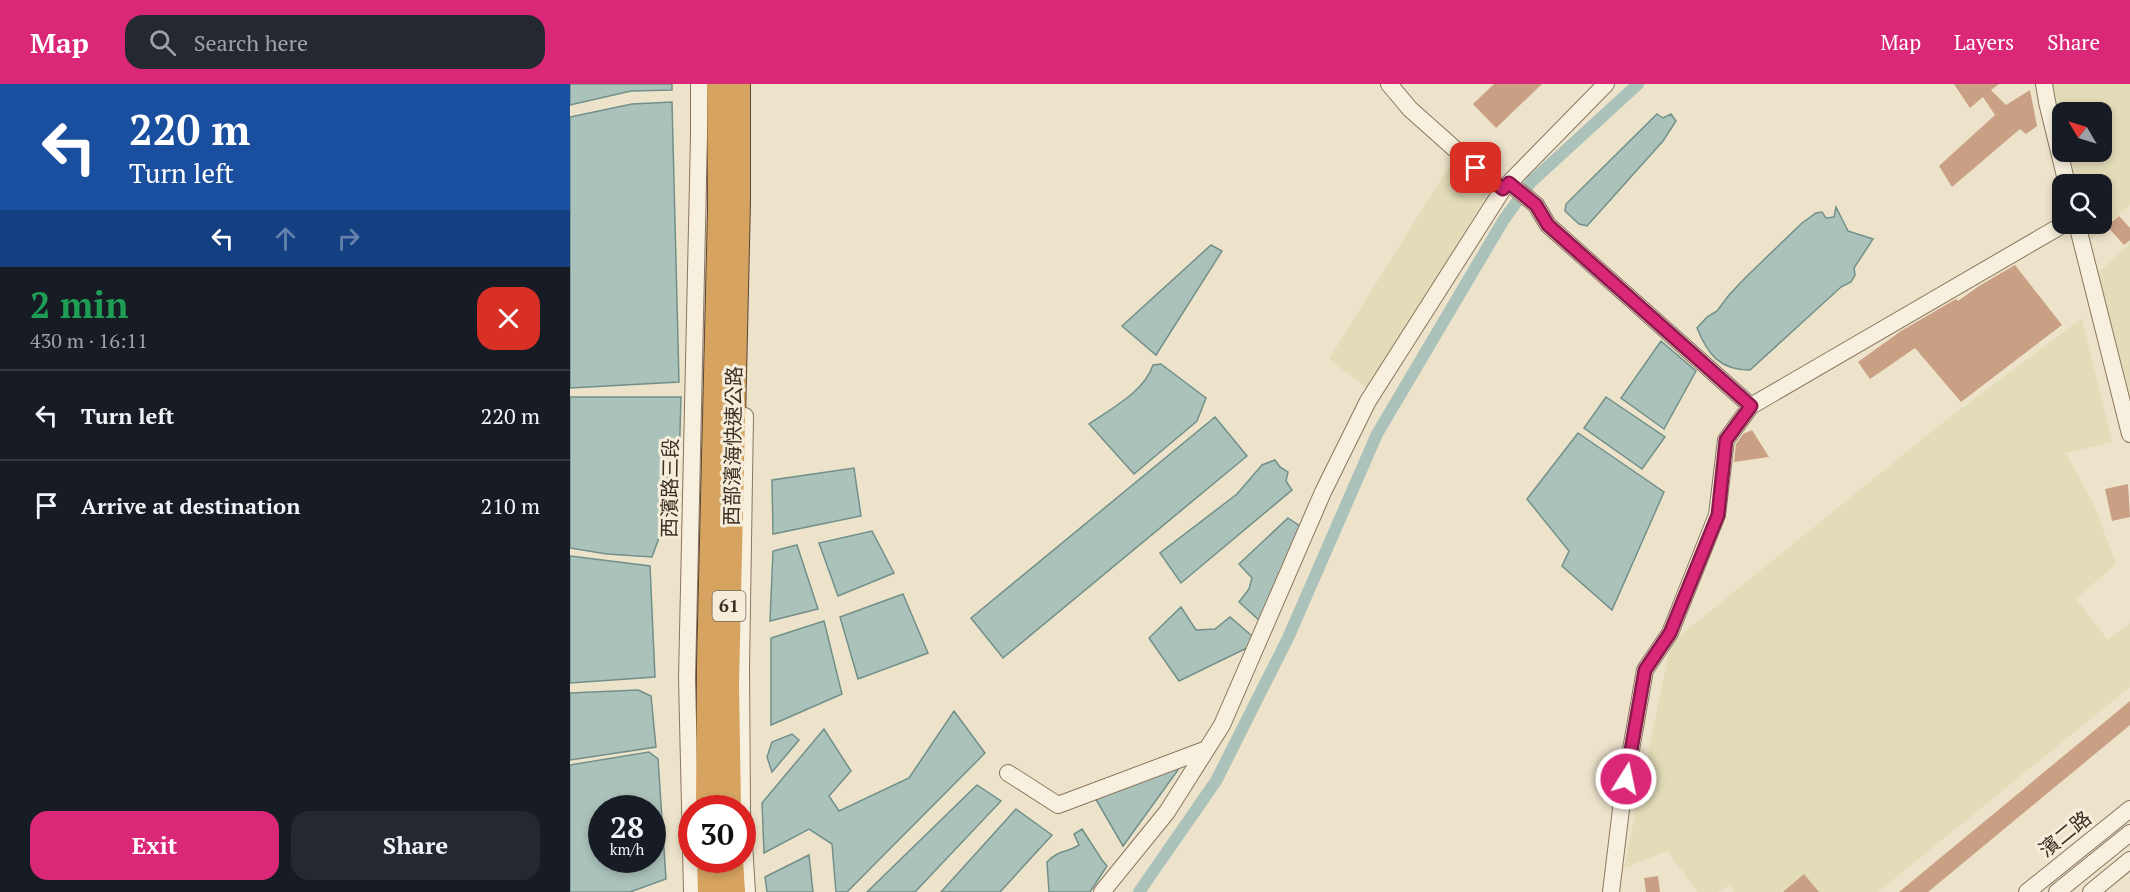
<!DOCTYPE html>
<html lang="en">
<head>
<meta charset="utf-8">
<style>
	body { margin:0; font-family:"PT Serif","Noto Sans TC",serif; background:#242831; color:#f1f3f6; height:100vh; display:flex; flex-direction:column; font-size:22px; white-space:nowrap }
	* { box-sizing:border-box; margin:0 }
	p { font-size:20px; color:#9ea1a6 }
	.icon { flex:none; width:33px; height:33px; fill:none; stroke:currentColor; stroke-width:2; stroke-linecap:round; stroke-linejoin:round }
	.map { position:relative; flex:1; overflow:hidden }
	.sheet { display:flex; flex-direction:column; background:#171b24; width:570px }
	.sheet>* { flex:none }
	.guide { background:#1a4fa0; color:#fff; overflow:hidden }
	.needle { width:39px; rotate:308deg }
	.tools { position:absolute; left:1482px; top:18px; display:grid; gap:12px }
	.tools a { display:grid; place-items:center; width:60px; height:60px; border-radius:12px; background:#171b24; box-shadow:0 3px 9px #0003; font-size:30px }
	.speed { position:absolute; left:18px; top:711px; display:flex; gap:12px; font-size:30px; font-weight:700; text-align:center }
	.speed>* { display:grid; place-content:center; width:78px; height:78px; border-radius:50%; background:#171b24; box-shadow:0 3px 9px #0003; line-height:1 }
	.speed small { font-size:15px; font-weight:400 }
	.speed .limit { border:9px solid #d22; background:#fff; color:#111 }
	.pin { position:absolute; display:grid; place-items:center; width:51px; height:51px; color:#fff; margin:-26px; border-radius:12px; box-shadow:0 3px 9px #0006 }
	.me { position:absolute; width:66px; margin:-33px; rotate:10deg; stroke-linejoin:round; filter:drop-shadow(0 0 4px #0008) }
	.turn { display:flex; align-items:center; gap:21px; height:126px; padding:0 30px; font-size:27px }
	.turn .icon { width:78px; height:78px; stroke-width:2.5 }
	.turn b { display:block; font-size:42px; line-height:51px }
	.lanes { display:flex; align-items:center; height:57px; padding:0 30px; background:#0003; justify-content:center; gap:30px; direction:ltr }
	.lanes .off { opacity:.35 }
	.round { display:grid; place-items:center; flex:none; width:63px; height:63px; border-radius:18px; background:#242831 }
	.head { display:flex; align-items:center; justify-content:space-between; height:102px; padding:0 30px }
	h1 { font-size:36px; font-weight:700; line-height:45px; color:#1e9e55 }
	.action { display:flex; gap:12px; margin-top:auto; padding:12px 30px }
	.action a { flex:1; height:69px; border-radius:18px; background:#db2777; color:#fff; font-size:24px; font-weight:700; line-height:69px; text-align:center }
	.action a+a { background:#242831; color:#f1f3f6 }
	ul { padding:0; list-style:none }
	li { display:flex; align-items:center; gap:18px; height:90px; padding:0 30px; border-top:2px solid #363941 }
	li div { flex:1 }
	li b { display:block; font-size:22px }
	li em { font-style:normal }
	header { display:flex; align-items:center; gap:36px; box-sizing:border-box; height:84px; padding:0 30px; background:#db2777; color:#fff }
	header strong { font-size:28px }
	nav { display:flex; gap:33px; margin-inline-start:auto; font-size:21px }
	.search { width:420px; height:54px; background:#242831; display:flex; align-items:center; gap:15px; box-sizing:border-box; padding:0 21px; border-radius:18px; color:#9ea1a6; font-size:22px }
	main { display:flex; flex:1; min-height:0 }
	.map>svg:first-child { display:block }
	.farmland { fill:#e2dcb8 }
	.water { fill:#abc2bb; stroke:#719089; stroke-width:1.5; fill-rule:evenodd }
	.lines { fill:none; stroke-linecap:round; stroke-linejoin:round }
	.canal { stroke:#abc2bb; stroke-width:12 }
	.building { fill:#c9a083 }
	.minor-casing { stroke:#89765f; stroke-width:18 }
	.highway-casing { stroke:#584433; stroke-width:26 }
	.minor { stroke:#f8f0de; stroke-width:16 }
	.highway { stroke:#d6a361; stroke-width:24 }
	.route-casing { stroke:#8e194d; stroke-width:15 }
	.route { stroke:#db2777; stroke-width:10 }
	.labels { text-anchor:middle; stroke-width:6; stroke-linejoin:round; paint-order:stroke }
	.shield { fill:#f5edda; stroke:#736759; stroke-width:1.5 }
	.shield-label { font-size:18px; font-weight:bold; fill:#3b2e22 }
	.street-label { font-size:20px; fill:#3b2e22; stroke:#f5edda }
</style>
</head>
<body>
<header>
<strong>Map</strong>
<div class="search"><svg class="icon" aria-label="search" viewBox="0 0 24 24"><circle cx="10" cy="10" r="6"/><path d="M15 15l6 6"/></svg>Search here</div>
<nav><a>Map</a><a>Layers</a><a>Share</a></nav>
</header>
<main>
<section class="sheet">
<div class="guide">
<div class="turn"><svg class="icon" aria-label="left" viewBox="0 0 24 24"><path d="M17 20v-9H6M10 6l-5 5 5 5"/></svg><div><b>220 m</b>Turn left</div></div>
<div class="lanes"><svg class="icon" aria-label="left" viewBox="0 0 24 24"><path d="M17 20v-9H6M10 6l-5 5 5 5"/></svg><svg class="icon off" aria-label="ahead" viewBox="0 0 24 24"><path d="M12 20V5M6 11l6-6 6 6"/></svg><svg class="icon off" aria-label="right" viewBox="0 0 24 24"><path d="M7 20v-9h11M14 6l5 5-5 5"/></svg></div>
</div>
<div class="head"><div><h1>2 min</h1><p>430 m · 16:11</p></div><a class="round" style="background:#d93025;color:#fff"><svg class="icon" aria-label="close" viewBox="0 0 24 24"><path d="M6 6l12 12M18 6L6 18"/></svg></a></div>
<ul>
<li><svg class="icon" aria-label="left" viewBox="0 0 24 24"><path d="M17 20v-9H6M10 6l-5 5 5 5"/></svg><div><b>Turn left</b></div><em>220 m</em></li>
<li><svg class="icon" aria-label="arrive" viewBox="0 0 24 24"><path d="M6 21V4h12l-3 4 3 4H6"/></svg><div><b>Arrive at destination</b></div><em>210 m</em></li>
</ul>
<div class="action"><a>Exit</a><a>Share</a></div>
</section>
<div class="map">
<svg width="1560" height="808" viewBox="0 0 1560 808">
	<rect width="100%" height="100%" fill="#ede3cb"/>
	<path class="farmland" d="M1482 0H1560V121L1521 155 1517 140H1532V100H1507L1499 68H1532V28H1492V41Z
		M883 76 920 105 799 306 759 275Z
		M1560 159V316L1528 189Z
		M1512 234 1542 358 1496 369 1525 423 1546 480 1506 515 1538 556 1560 539V603L1308 808H1164L1160 801 1147 808H1128L1097 767 1054 784 1101 559 1371 340Z"/>
	<path class="water" d="M0 0H102V6L61 7 0 21Z
		M102 18 109 298 0 304V33L62 20Z
		M1087 30 1093 34 1101 30 1106 37 1093 57 1017 142 1009 140 995 127 996 120Z
		M1266 123 1278 147 1303 155 1284 184 1285 191 1281 198 1271 203 1180 286C1150 286 1138 271 1127 244L1137 233 1147 227 1159 211 1175 194 1232 139 1246 129 1252 128 1256 134 1264 133Z
		M641 161 652 167 586 271 552 242Z
		M1091 257 1126 287 1094 345 1051 314Z
		M591 280 636 314 627 337 564 390 519 340C542 324 574 308 583 281Z
		M0 313H111L107 450 89 454 82 473 37 470 0 464Z
		M1036 313 1095 353 1072 385 1014 344Z
		M645 333 677 372 433 574 401 534Z
		M1008 349 1094 408 1042 526 992 482 999 467 957 415Z
		M705 376 710 383 718 388 716 397 722 406 611 499 590 469 667 410 692 381Z
		M284 384 291 432 203 450 202 396Z
		M718 434 733 444 690 537 669 518 679 505 682 494 669 480Z
		M302 447 324 489 268 512 249 459Z
		M227 461 248 525 200 537 203 467Z
		M0 472 80 482 85 593 0 599Z
		M333 510 358 569 288 595 270 533Z
		M611 523 626 546 645 545 660 533 682 552 681 562 609 597 579 554Z
		M254 537 272 610 201 641V554Z
		M68 606 81 612 86 663 0 676V609Z
		M384 627 415 669 277 808H266L262 760 239 745 194 769 192 719 254 645 281 687 259 712 269 727 339 694Z
		M222 650 229 656 202 688 197 673 202 658Z
		M626 661 553 762 520 705Z
		M79 668 88 675 96 795 60 808H0V681ZM32 724H82V776H32Z
		M407 701 431 717 345 808H297Z
		M446 725 482 751 430 808H371Z
		M512 745 532 776 537 782 520 808H479L477 778C491 764 495 770 509 761L504 750Z
		M239 771 243 808H197L195 793Z"/>
	<g class="lines">
		<path class="canal" d="M569 808 646 697 718 554 807 350 933 137 961 98 1068 0"/>
	</g>
	<path class="building" d="M924 0H972L926 44 903 20Z
		M1384 0H1429L1421 6 1436 21 1460 6 1467 42 1456 50 1450 45 1382 103 1369 82 1425 31 1413 13 1400 24Z
		M1549 132 1560 144V156L1554 161 1537 142Z
		M1445 181 1492 241 1391 318 1345 264 1300 295 1288 278 1331 247 1386 215 1388 217 1409 202Z
		M1182 346 1199 373 1164 378 1166 360 1173 350Z
		M1558 400 1560 433 1542 437 1535 405Z
		M1560 617V641L1358 808H1329Z
		M1234 790 1249 808H1213Z
		M1088 792 1090 808H1076L1074 794Z"/>
	<g class="lines">
		<defs>
			<path id="minor" d="M819 0 840 25 923 99 933 105
				M1474 0 1477 18 1497 100
				M939 99 966 121 978 141 1181 322
				M1507 140 1560 350
				M438 689 488 721 637 665
				M172 724 171 584 175 332
				M172 727 177 808
				M122 808 117 594 129 52V0
				M532 808 597 728 652 641 753 408 798 317 933 105 1036 0
				M1041 808 1052 717 1075 586 1100 549 1147 431 1156 356 1181 322 1494 140
				M1457 808 1560 725
				M1487 808 1560 749
				M1521 808 1560 776"/>
			<path id="highway" d="M138 724 139 580 150 126 149 0
				M159 724 157 600 168 117V0
				M139 776 140 808
				M161 776 163 808"/>
		</defs>
		<use href="#minor" class="minor-casing"/>
		<use href="#highway" class="highway-casing"/>
		<use href="#minor" class="minor"/>
		<use href="#highway" class="highway"/>
	</g>
	<g class="lines">
		<defs>
			<path id="route" d="M906 84 933 105 939 99 966 121 978 141 1181 322 1156 356 1148 431 1100 549 1075 586 1056 695"/>
		</defs>
		<use href="#route" class="route-casing"/>
		<use href="#route" class="route"/>
	</g>
	<g class="labels">
		<rect class="shield" x="142.5" y="507" width="33" height="30" rx="4.5"/>
		<g class="shield-label">
			<text x="159" y="528">61</text>
		</g>
		<g class="street-label">
			<text transform="translate(163 362) rotate(-89)" y="7">西部濱海快速公路</text>
			<text transform="translate(100 404) rotate(-89)" y="7">西濱路三段</text>
			<text transform="translate(1495 750) rotate(-39)" y="7">濱二路</text>
		</g>
	</g>
</svg>
<div class="tools">
<a><svg class="needle" viewBox="-14 -14 28 28"><path d="M0-13l5 13h-10z" fill="#e53935"/><path d="M0 13l5-13h-10z" fill="#9ea1a6"/></svg></a>
<a><svg class="icon" aria-label="search" viewBox="0 0 24 24"><circle cx="10" cy="10" r="6"/><path d="M15 15l6 6"/></svg></a>
</div>
<div class="speed"><div>28<small>km/h</small></div><div class="limit">30</div></div>
<div class="pin" style="left:906px;top:84px;background:#d93025"><svg class="icon" aria-label="arrive" viewBox="0 0 24 24"><path d="M6 21V4h12l-3 4 3 4H6"/></svg></div>
<svg class="me" style="left:1056px;top:695px" viewBox="-20 -20 40 40"><circle r="17" fill="#db2777" stroke="#fff" stroke-width="3"/><path d="M0-11L8 9 0 5-8 9z" fill="#fff"/></svg>
</div>
</main>
</body>
</html>
